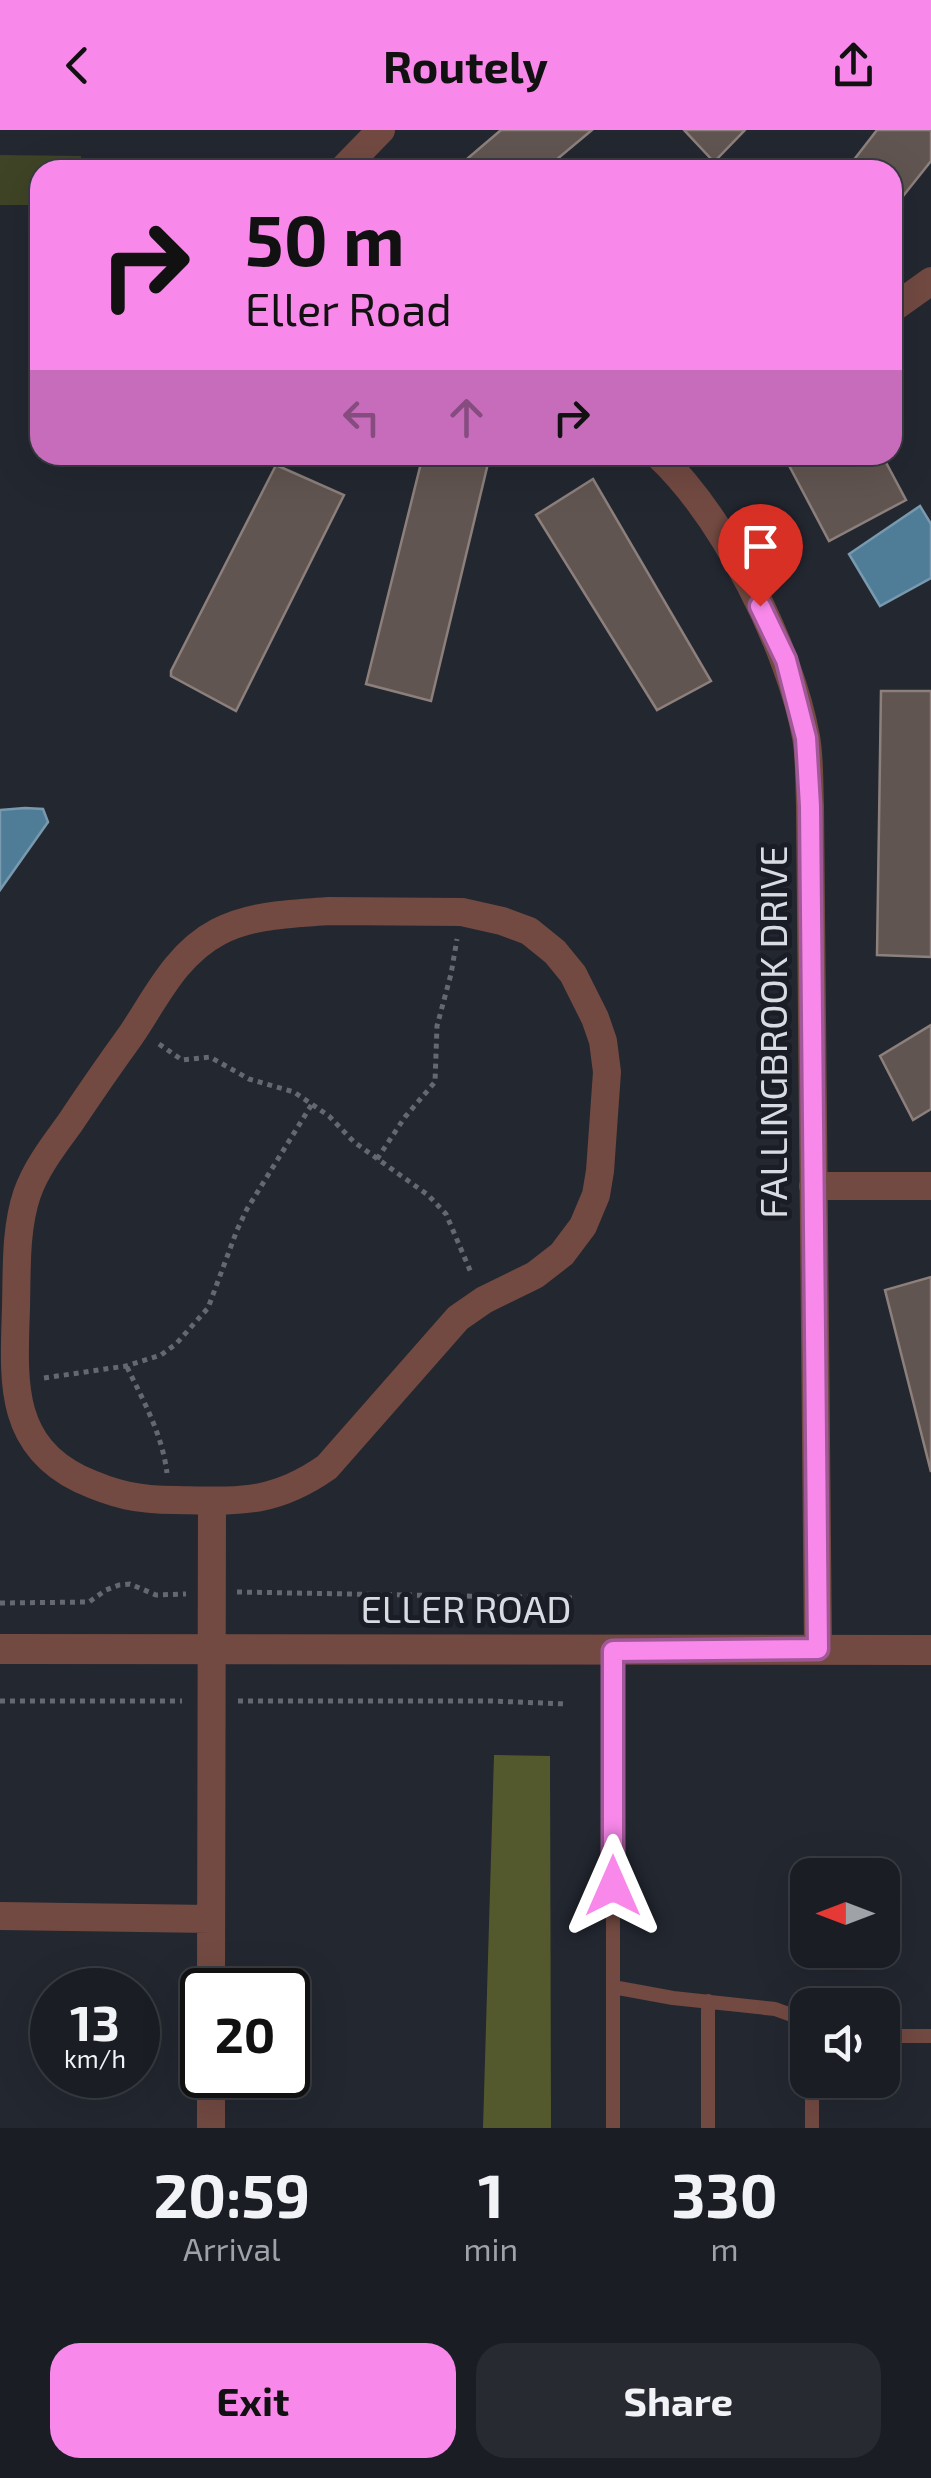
<!DOCTYPE html>
<html lang="en">
<head>
<meta charset="utf-8">
<style>
	body { margin:0; font-family:"Exo 2",sans-serif; background:#272a31; color:#f1f3f6; height:100vh; display:flex; flex-direction:column; font-size:38px; white-space:nowrap }
	* { box-sizing:border-box; margin:0 }
	p { font-size:32px; color:#9fa2a6 }
	.icon { flex:none; width:55px; height:55px; fill:none; stroke:currentColor; stroke-width:2; stroke-linecap:round; stroke-linejoin:round }
	.map { position:relative; height:1998px; overflow:hidden }
	.details { display:flex; flex-direction:column; background:#1a1d24; flex:1 }
	.details>* { flex:none }
	.guide { position:absolute; left:30px; top:30px; width:872px; height:305px; border-radius:30px; box-shadow:0 10px 40px #0002,0 0 0 2px #383b41; background:#f888ea; color:#111; overflow:hidden }
	.needle { width:65px; rotate:270deg }
	.buttons { position:absolute; left:790px; top:1728px; display:grid; gap:20px }
	.buttons a { display:grid; place-items:center; width:110px; height:110px; border-radius:20px; background:#1a1d24; box-shadow:0 10px 40px #0002,0 0 0 2px #383b41; font-size:50px }
	.speed { position:absolute; left:30px; top:1838px; display:flex; gap:20px; font-size:50px; font-weight:700; text-align:center }
	.speed>* { display:grid; place-content:center; width:130px; height:130px; border-radius:50%; background:#1a1d24; box-shadow:0 10px 40px #0002,0 0 0 2px #383b41; line-height:1 }
	.speed small { font-size:25px; font-weight:400 }
	.speed .limit { border:5px solid #111; border-radius:15px; background:#fff; color:#111 }
	.pin { position:absolute; display:grid; place-items:center; width:85px; height:85px; color:#fff; margin:-102px -42px; border-radius:50% 50% 50% 0; rotate:-45deg; box-shadow:0 0 10px #0007 }
	.pin .icon { rotate:45deg }
	.me { position:absolute; width:110px; margin:-55px; rotate:0deg; stroke-linejoin:round; filter:drop-shadow(0 0 8px #0008) }
	.turn { display:flex; align-items:center; gap:35px; height:210px; padding:0 50px; font-size:45px }
	.turn .icon { width:130px; height:130px; stroke-width:2.5 }
	.turn b { display:block; font-size:70px; line-height:85px }
	.lanes { display:flex; align-items:center; height:95px; padding:0 50px; background:#0003; justify-content:center; gap:50px; direction:ltr }
	.lanes .off { opacity:.35 }
	.eta { display:flex; justify-content:space-evenly; align-items:center; height:170px; text-align:center }
	.eta b { font-size:60px; font-weight:700; line-height:70px }
	.button { display:flex; gap:20px; margin-top:auto; padding:20px 50px }
	.button a { flex:1; height:115px; border-radius:30px; background:#f888ea; color:#111; font-size:40px; font-weight:700; line-height:115px; text-align:center }
	.button a+a { background:#272a31; color:#f1f3f6 }
	header { display:flex; justify-content:space-between; align-items:center; height:130px; padding:0 50px; background:#f888ea; color:#111; font-size:45px; font-weight:700 }
	.map>svg:first-child { display:block }
	.green { fill:#3f4426 }
	.forest { fill:#53592c }
	.water { fill:#4f7d98; stroke:#7899ae; stroke-width:2.5 }
	.building { fill:#615551; stroke:#8d807c; stroke-width:2.5 }
	.lines { fill:none; stroke-linecap:round; stroke-linejoin:round }
	.path { stroke:#656870; stroke-width:5; stroke-dasharray:5 5; stroke-linecap:butt }
	.service { stroke:#724a42; stroke-width:14 }
	.minor { stroke:#724a42; stroke-width:28 }
	.tertiary { stroke:#724a42; stroke-width:30 }
	.route-casing { stroke:#a15898; stroke-width:25 }
	.route { stroke:#f888ea; stroke-width:18 }
	.labels { text-anchor:middle; stroke-width:10; stroke-linejoin:round; paint-order:stroke }
	.street-label { font-size:38px; fill:#d8dbe1; stroke:#1a1d26 }
</style>
</head>
<body>
<header><svg class="icon" aria-label="back" viewBox="0 0 24 24"><path d="M15 5l-7 7 7 7"/></svg>Routely<svg class="icon" aria-label="share" viewBox="0 0 24 24"><path d="M12 15V3M7 8l5-5 5 5M5 13v7h14v-7"/></svg></header>
<div class="map">
<svg width="931" height="1998" viewBox="0 0 931 1998">
	<rect width="100%" height="100%" fill="#232730"/>
	<path class="green" d="M0 25 81 26V40H40V75H0Z"/>
	<path class="forest" d="M494 1625 550 1626 551 1998H483Z"/>
	<path class="water" d="M920 376 931 394V448L880 476 849 424Z
		M25 678 43 679 48 692 0 760V680Z"/>
	<path class="building" d="M501 0H592L544 40H454Z
		M684 0H745L714 32Z
		M877 0H931V31L892 80V40H846Z
		M423 325H490L431 571 366 554Z
		M786 325H882L906 370 829 411 784 326Z
		M276 335 344 365 236 581 171 546V541Z
		M593 349 711 551 657 580 536 385Z
		M881 561H931V827L877 825Z
		M931 895V979L913 990 880 926Z
		M931 1147V1342L885 1160Z"/>
	<g class="lines">
		<path class="path" d="M159 914 182 930 210 927 249 949 294 962 329 986 354 1012 428 1065 446 1084 472 1145
			M377 1029 405 987 435 952 437 896 451 844 457 809
			M127 1237C144 1272 162 1304 167 1343
			M44 1248 126 1236 161 1225 176 1214 208 1178 237 1100 247 1079 312 974
			M237 1462 574 1468
			M0 1473 89 1472 106 1460 119 1455 130 1454 156 1465 186 1464
			M0 1571H182
			M238 1571H491L567 1574"/>
		<path class="service" d="M613 1521V1998
			M613 1857 673 1868 775 1879 808 1891
			M708 1871V1998
			M882 1906H931
			M812 1998V1950"/>
		<path class="minor" d="M342 40 381 0
			M892 179 931 151
			M658 325C724 387 790 518 806 607 810 629 809 653 810 676L818 1519
			M329 781 462 782 502 791 529 801 555 822 573 844 595 888 603 911 607 942 600 1041 596 1065 583 1096 562 1124 535 1145 484 1170 458 1188 327 1337C273 1375 238 1371 175 1370 138 1370 115 1365 80 1349 7 1313 14 1248 16 1177 17 1140 15 1100 27 1064 36 1038 54 1015 70 993 90 963 110 934 131 905 156 868 176 824 218 802 252 784 292 784 329 781Z
			M813 1056H931
			M0 1786 211 1789
			M211 1860 212 1371
			M211 1998V1945"/>
		<path class="tertiary" d="M0 1519 931 1520"/>
	</g>
	<g class="lines">
		<defs>
			<path id="route" d="M613 1756V1521L818 1519 810 676 806 608 786 530 760 476"/>
		</defs>
		<use href="#route" class="route-casing"/>
		<use href="#route" class="route"/>
	</g>
	<g class="labels">
		<g class="street-label">
			<text transform="translate(774 902) rotate(-90)" y="13">FALLINGBROOK DRIVE</text>
			<text x="466" y="1493">ELLER ROAD</text>
		</g>
	</g>
</svg>
<div class="buttons">
<a><svg class="needle" viewBox="-14 -14 28 28"><path d="M0-13l5 13h-10z" fill="#e53935"/><path d="M0 13l5-13h-10z" fill="#9fa2a6"/></svg></a>
<a><svg class="icon" aria-label="sound" viewBox="0 0 24 24"><path d="M4 9h4l5-4v14l-5-4H4zM17 9q2 3 0 6"/></svg></a>
</div>
<div class="speed"><div>13<small>km/h</small></div><div class="limit">20</div></div>
<div class="pin" style="left:760px;top:476px;background:#d93025"><svg class="icon" aria-label="arrive" viewBox="0 0 24 24"><path d="M6 21V4h12l-3 4 3 4H6"/></svg></div>
<svg class="me" style="left:613px;top:1756px" viewBox="-20 -20 40 40"><path d="M0-17L14 15 0 8-14 15z" fill="#f888ea" stroke="#fff" stroke-width="4"/></svg>
<div class="guide">
<div class="turn"><svg class="icon" aria-label="right" viewBox="0 0 24 24"><path d="M7 20v-9h11M14 6l5 5-5 5"/></svg><div><b>50 m</b>Eller Road</div></div>
<div class="lanes"><svg class="icon off" aria-label="left" viewBox="0 0 24 24"><path d="M17 20v-9H6M10 6l-5 5 5 5"/></svg><svg class="icon off" aria-label="ahead" viewBox="0 0 24 24"><path d="M12 20V5M6 11l6-6 6 6"/></svg><svg class="icon" aria-label="right" viewBox="0 0 24 24"><path d="M7 20v-9h11M14 6l5 5-5 5"/></svg></div>
</div>
</div>
<section class="details">
<div class="eta">
<div><b>20:59</b><p>Arrival</p></div>
<div><b>1</b><p>min</p></div>
<div><b>330</b><p>m</p></div>
</div>
<div class="button"><a>Exit</a><a>Share</a></div>
</section>
</body>
</html>
